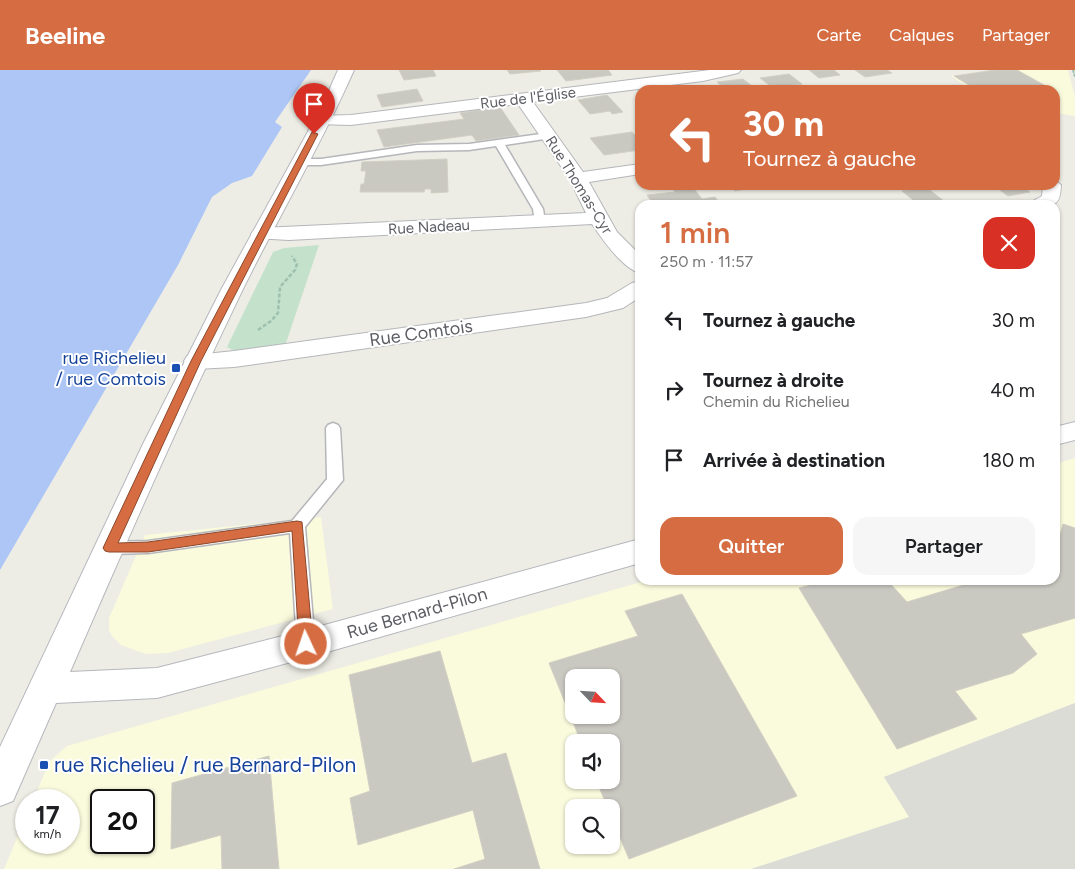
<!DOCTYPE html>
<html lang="fr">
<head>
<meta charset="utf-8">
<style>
	body { margin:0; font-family:Figtree,sans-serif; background:#f6f6f6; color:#202124; height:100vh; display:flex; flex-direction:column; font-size:19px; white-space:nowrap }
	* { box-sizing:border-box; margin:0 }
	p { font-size:16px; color:#757577 }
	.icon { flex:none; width:28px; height:28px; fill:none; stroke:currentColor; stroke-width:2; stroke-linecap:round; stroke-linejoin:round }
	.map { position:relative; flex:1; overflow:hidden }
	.sheet { position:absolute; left:635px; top:130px; width:425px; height:385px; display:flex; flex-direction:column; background:#fff; border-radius:15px; box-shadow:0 1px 4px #0004 }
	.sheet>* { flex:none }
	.hud { position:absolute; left:635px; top:15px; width:425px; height:105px; border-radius:15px; box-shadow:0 1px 4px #0004; background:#d66d42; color:#fff; overflow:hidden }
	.needle { width:32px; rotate:115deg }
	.fabs { position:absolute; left:565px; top:599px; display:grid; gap:10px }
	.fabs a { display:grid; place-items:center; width:55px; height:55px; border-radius:10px; background:#fff; box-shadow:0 1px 4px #0004; font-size:25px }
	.speed { position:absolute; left:15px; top:719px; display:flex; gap:10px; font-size:25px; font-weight:700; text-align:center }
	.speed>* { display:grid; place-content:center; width:65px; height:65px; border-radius:50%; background:#fff; box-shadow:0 1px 4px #0004; line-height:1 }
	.speed small { font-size:12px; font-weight:400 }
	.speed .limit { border:2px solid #111; border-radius:8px; background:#fff; color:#111 }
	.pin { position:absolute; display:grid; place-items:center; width:42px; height:42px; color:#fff; margin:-51px -21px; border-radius:50% 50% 50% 0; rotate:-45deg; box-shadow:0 0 5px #0007 }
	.pin .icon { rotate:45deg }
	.me { position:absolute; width:55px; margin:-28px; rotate:357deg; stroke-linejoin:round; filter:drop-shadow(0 0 4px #0008) }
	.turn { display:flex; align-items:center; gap:18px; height:105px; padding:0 25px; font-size:22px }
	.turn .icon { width:65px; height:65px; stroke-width:2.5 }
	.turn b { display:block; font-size:35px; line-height:42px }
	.round { display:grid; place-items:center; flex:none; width:52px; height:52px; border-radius:15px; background:#f6f6f6 }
	.head { display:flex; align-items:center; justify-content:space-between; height:85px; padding:0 25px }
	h1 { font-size:30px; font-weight:600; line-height:38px; color:#d66d42 }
	.action { display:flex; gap:10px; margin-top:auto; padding:10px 25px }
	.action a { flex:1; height:58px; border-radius:15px; background:#d66d42; color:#fff; font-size:20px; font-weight:600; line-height:58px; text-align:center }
	.action a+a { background:#f6f6f6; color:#202124 }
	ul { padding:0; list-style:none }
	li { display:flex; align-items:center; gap:15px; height:70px; padding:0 25px }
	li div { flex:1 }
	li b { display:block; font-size:19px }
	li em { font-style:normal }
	header { display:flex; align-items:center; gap:30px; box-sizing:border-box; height:70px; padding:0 25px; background:#d66d42; color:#fff }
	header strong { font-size:24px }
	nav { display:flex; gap:28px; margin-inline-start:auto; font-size:18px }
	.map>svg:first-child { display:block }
	.commercial { fill:#fafadd; fill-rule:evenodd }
	.industrial { fill:#dcdcd7 }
	.green { fill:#c4e2cb }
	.water { fill:#adc6f6 }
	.building { fill:#c9c8c1; stroke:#d2d0c4; fill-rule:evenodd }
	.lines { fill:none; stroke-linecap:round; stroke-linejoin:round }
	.lane-casing { stroke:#b5b6ba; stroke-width:3 }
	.street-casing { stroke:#b5b6ba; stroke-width:2 }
	.secondary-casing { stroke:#b6b7bd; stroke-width:2 }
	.path-far1 { stroke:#9dc0af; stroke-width:2; stroke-dasharray:3 1; stroke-linecap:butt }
	.path { stroke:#9dc0af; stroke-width:2.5; stroke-dasharray:4 2; stroke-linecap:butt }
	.lane { fill:#fff; fill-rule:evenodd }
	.street { fill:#fff; fill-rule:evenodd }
	.secondary { fill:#fff; fill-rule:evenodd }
	.route { fill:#d66d42; stroke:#8b472b }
	.transit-dot { fill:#1a4fb4; stroke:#fff; stroke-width:2 }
	.labels { text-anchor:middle; stroke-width:4; stroke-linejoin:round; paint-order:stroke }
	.far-street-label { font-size:15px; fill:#5d5e64; stroke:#fff }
	.street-label { font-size:18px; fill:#5d5e64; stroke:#fff }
	.transit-label { font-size:18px; fill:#164399; stroke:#fff; text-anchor:end }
	.near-transit-label { font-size:21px; fill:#164399; stroke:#fff; text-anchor:start }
</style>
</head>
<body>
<header>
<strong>Beeline</strong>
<nav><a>Carte</a><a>Calques</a><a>Partager</a></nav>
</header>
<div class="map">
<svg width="1075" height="799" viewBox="0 0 1075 799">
	<rect width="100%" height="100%" fill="#edede5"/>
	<path class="commercial" d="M995 0H1068L1075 27V46L1055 43V20H973L951 6Z
		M1075 388V633L884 707 910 747 751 799H4L26 746V772H69V730H33L50 691 67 676 648 510H1055V394ZM574 608H611V645H574ZM574 672H611V710H574ZM101 730H144V772H101ZM574 738H611V775H574Z
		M321 447 333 539 168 583 146 584 137 581 121 575 112 566 109 560V548L145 465Z"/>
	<path class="industrial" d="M1075 633V799H751L909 747 884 707Z"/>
	<path class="green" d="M319 175 285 276 236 282 227 277 273 182 284 178Z"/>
	<path class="water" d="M0 0H311L275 52 282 57 252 106 232 113 212 127 178 195 0 500Z"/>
	<path class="building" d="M399 0H433L436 6 404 10Z
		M507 0H540L541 1 510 4Z
		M557 0H608L612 5 566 11Z
		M809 0H834L840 5 819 8Z
		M855 0H887L892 3 865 7Z
		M995 0H1017L1044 15 1014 20H977L954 6Z
		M789 4 802 14 773 18 760 8Z
		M743 9 757 20H726L717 12Z
		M705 16 710 20 682 19Z
		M417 19 423 31 382 37 377 25Z
		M607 25 623 42 612 44 610 41 590 44 578 30Z
		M500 37 519 65 476 71 472 65 384 77 377 60 464 49 460 43Z
		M632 62 640 71V80L604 85 590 68Z
		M447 89 448 122 431 123V119H425L424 122H360L361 114H364L366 101H361L362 92Z
		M670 115H691L702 129 715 127 721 135H654L647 125 675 122Z
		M769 115 735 121 730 116 733 115Z
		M993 115H1020L1030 122 1008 126Z
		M926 117 949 135H919L902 121Z
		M1063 454 1075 458V548L1021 564 1037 584 1013 603 955 621 977 649 897 679 799 518 830 510H887L907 532 980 510H1055V484Z
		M682 524 797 726 629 789 611 746V738H608L596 710H611V672H581L549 593 638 566 625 541ZM574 608H611V645H574Z
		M440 581 472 693 506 683 540 799H454L485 789 473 740 358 775 350 728 370 721 349 605Z
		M269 686 279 799H222L221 765 171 779 172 713Z"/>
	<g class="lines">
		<defs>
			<path id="lane" d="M548 63 553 66 551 68 505 75 543 139 545 152 540 155 535 152 533 139 496 76 469 80 417 81 321 95H299L294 92 299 89H321L417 75 469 74Z
				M333 353 338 355 340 358 343 410 305 457 315 574 312 579 306 582 300 579 297 574 290 463 148 483 109 484 103 483 101 478 103 473 109 472 148 471 292 451 327 409 326 358 328 355Z"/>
			<path id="street" d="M710 0H741L738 3 703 11 533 32 583 102 640 94V104L589 112 617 162 640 185V203C623 199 602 169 592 154L289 170 254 168 251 164 254 160 261 158 586 143 569 108 518 34 351 55 316 54 314 50 316 46 351 45Z
				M1055 110 1061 115C1060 140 1052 135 1030 135L1033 131 1042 126 1043 115H1055Z
				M640 211V227L623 238 586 247 234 297 196 299 187 296 184 291 187 286 234 281 586 233 607 228 632 213Z"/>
			<path id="secondary" d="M338 0H354C321 75 279 146 243 219 182 345 126 473 70 602L157 598 306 560 640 469V493L306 588 157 628 56 633 13 731 0 736V677L143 374 222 218 322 36Z
				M1075 352V370L1055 375V357Z"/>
		</defs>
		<use href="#lane" class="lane-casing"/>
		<use href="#street" class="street-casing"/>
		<use href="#secondary" class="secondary-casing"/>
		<path class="path-far1" d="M1073 0 1075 7"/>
		<path class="path" d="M258 260 271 251 278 243 280 217 295 200 297 194 292 186"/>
		<use href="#lane" class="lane"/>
		<use href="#street" class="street"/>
		<use href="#secondary" class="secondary"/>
	</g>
	<path class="route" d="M312 62 318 64 201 291 118 473 148 472 297 451 302 452 313 574 311 579 306 580 301 579 299 574 292 461 148 482H109L105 481 103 478 191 291Z"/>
	<g class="transit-dot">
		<rect x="171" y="293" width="10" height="10" rx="2.5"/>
		<rect x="39" y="690" width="10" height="10" rx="2.5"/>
	</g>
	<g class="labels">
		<g class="far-street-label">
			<text transform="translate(528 28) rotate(-7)" y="5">Rue de l'Église</text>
			<text transform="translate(579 115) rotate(58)" y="5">Rue Thomas-Cyr</text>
			<text transform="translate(429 157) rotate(-3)" y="5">Rue Nadeau</text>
		</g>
		<g class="street-label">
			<text transform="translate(421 263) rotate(-8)" y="6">Rue Comtois</text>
			<text transform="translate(417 543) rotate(-16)" y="6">Rue Bernard-Pilon</text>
		</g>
		<g class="transit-label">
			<text x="166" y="294">rue Richelieu<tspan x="166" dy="21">/ rue Comtois</tspan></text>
		</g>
		<g class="near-transit-label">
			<text x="54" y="702">rue Richelieu / rue Bernard-Pilon</text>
		</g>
	</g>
</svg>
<div class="fabs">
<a><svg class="needle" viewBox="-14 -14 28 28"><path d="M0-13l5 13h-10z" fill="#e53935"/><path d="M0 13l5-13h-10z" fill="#757577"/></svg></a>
<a><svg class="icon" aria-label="sound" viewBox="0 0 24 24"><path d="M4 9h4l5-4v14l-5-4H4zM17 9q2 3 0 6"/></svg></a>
<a><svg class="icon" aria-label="search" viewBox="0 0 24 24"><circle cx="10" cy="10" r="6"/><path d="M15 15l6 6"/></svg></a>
</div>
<div class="speed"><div>17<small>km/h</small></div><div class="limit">20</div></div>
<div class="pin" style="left:314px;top:64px;background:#d93025"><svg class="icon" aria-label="arrive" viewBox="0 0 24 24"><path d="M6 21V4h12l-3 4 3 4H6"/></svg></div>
<svg class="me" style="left:306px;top:574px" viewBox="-20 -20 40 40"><circle r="17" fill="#d66d42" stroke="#fff" stroke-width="3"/><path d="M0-11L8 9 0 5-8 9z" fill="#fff"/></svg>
<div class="hud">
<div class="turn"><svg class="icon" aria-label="left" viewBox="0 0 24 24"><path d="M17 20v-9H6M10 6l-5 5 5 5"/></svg><div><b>30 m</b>Tournez à gauche</div></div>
</div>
<section class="sheet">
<div class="head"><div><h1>1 min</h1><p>250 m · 11:57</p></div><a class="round" style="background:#d93025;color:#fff"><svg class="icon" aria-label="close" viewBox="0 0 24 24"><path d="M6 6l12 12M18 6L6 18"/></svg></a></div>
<ul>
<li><svg class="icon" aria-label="left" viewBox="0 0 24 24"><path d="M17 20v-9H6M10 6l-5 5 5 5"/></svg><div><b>Tournez à gauche</b></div><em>30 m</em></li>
<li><svg class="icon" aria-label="right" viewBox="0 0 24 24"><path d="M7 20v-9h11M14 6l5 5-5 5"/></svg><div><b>Tournez à droite</b><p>Chemin du Richelieu</p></div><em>40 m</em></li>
<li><svg class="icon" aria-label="arrive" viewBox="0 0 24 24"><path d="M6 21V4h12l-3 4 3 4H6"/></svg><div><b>Arrivée à destination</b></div><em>180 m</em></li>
</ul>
<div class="action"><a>Quitter</a><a>Partager</a></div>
</section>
</div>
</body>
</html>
